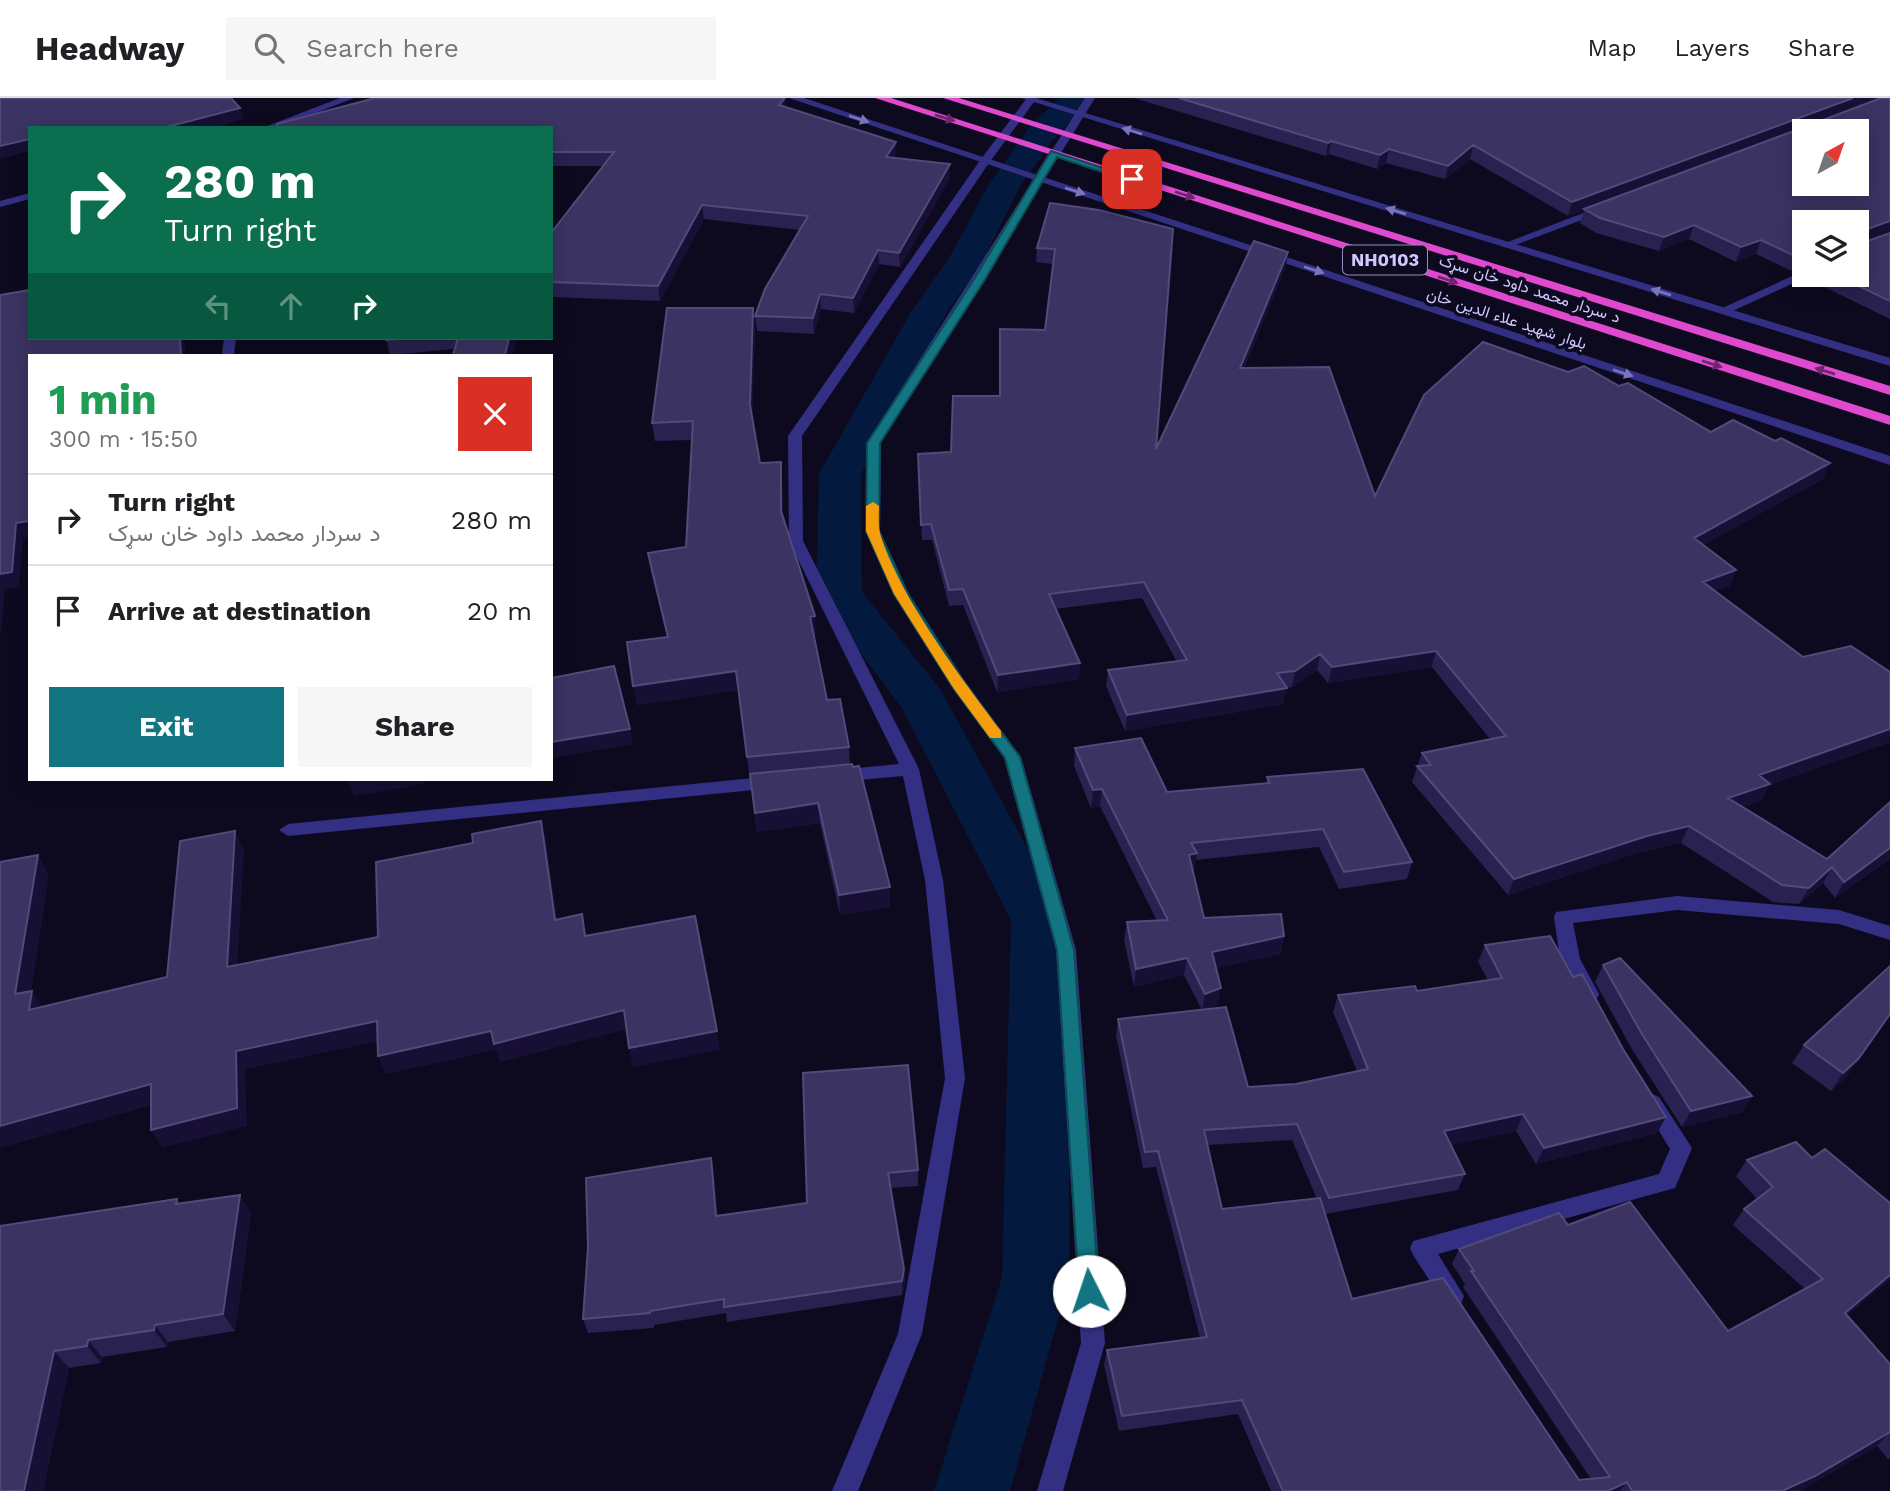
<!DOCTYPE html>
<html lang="en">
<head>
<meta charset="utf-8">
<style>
	body { margin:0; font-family:"Work Sans",Vazirmatn,sans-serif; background:#f6f6f6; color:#202124; height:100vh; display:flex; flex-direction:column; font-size:26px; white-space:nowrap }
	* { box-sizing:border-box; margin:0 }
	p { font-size:23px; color:#757577 }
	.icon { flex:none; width:38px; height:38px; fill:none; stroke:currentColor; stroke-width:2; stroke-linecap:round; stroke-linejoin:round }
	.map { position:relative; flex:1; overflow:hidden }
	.sheet { position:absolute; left:28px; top:256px; width:525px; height:427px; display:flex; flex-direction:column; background:#fff; border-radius:0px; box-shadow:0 4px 18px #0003 }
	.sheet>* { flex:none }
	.top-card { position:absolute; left:28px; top:28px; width:525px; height:214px; border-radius:0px; box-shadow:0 4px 18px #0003; background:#0b6e4f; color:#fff; overflow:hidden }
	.needle { width:46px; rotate:40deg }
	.controls { position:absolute; left:1792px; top:21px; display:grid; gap:14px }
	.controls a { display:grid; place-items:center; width:77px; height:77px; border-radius:0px; background:#fff; box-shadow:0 4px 18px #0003; font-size:35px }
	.pin { position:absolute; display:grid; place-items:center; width:60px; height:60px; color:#fff; margin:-30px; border-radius:14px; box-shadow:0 4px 10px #0006 }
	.me { position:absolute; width:77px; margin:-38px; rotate:356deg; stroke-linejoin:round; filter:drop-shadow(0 0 5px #0008) }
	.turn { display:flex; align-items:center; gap:24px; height:147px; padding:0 21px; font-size:32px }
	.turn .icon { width:91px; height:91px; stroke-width:2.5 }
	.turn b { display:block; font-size:49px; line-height:60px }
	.lanes { display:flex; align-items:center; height:66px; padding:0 21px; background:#0003; justify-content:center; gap:35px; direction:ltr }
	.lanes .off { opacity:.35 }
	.round { display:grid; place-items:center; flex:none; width:74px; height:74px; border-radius:0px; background:#f6f6f6 }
	.headline { display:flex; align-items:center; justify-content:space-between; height:119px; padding:0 21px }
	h1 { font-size:42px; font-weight:700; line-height:52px; color:#1e9e55 }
	.primary-button { display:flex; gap:14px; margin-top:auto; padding:14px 21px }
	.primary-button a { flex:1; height:80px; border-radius:0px; background:#127581; color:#fff; font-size:28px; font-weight:700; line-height:80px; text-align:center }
	.primary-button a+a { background:#f6f6f6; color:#202124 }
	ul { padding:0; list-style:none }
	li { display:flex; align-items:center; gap:21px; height:91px; padding:0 21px; border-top:2px solid #e0e0e0 }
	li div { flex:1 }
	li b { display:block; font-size:26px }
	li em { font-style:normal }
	header { display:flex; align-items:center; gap:42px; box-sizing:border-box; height:98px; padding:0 35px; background:#fff; border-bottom:2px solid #e0e0e0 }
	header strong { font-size:33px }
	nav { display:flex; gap:38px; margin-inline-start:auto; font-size:24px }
	.search { width:490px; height:63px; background:#f6f6f6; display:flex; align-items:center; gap:18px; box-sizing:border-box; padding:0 24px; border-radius:0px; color:#757577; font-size:26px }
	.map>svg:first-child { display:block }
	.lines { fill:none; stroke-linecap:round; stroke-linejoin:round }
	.canal { fill:#04193e; fill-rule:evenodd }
	.minor { fill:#333083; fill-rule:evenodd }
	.tertiary { fill:#333083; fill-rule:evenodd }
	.trunk { fill:#de49ce; fill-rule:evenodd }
	.wall { fill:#29214f; fill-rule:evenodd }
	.shaded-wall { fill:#171034 }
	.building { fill:#3b3362; stroke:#524a7b; stroke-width:2; fill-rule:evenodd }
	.oneway { fill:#6b266e }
	.oneway2 { fill:#7974bb }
	.route { fill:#127581; stroke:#0c4c54; stroke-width:2 }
	.slow { fill:#f59e0b }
	.labels { text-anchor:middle; stroke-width:7; stroke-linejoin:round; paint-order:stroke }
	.far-street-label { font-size:16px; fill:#cec8ff; stroke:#0d0a1f }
	.shield { fill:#0d0a1f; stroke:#948fbc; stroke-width:2 }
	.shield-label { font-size:18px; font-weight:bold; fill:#cec8ff }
</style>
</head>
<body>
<header>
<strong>Headway</strong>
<div class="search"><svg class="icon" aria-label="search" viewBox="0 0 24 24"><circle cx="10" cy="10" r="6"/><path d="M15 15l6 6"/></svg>Search here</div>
<nav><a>Map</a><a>Layers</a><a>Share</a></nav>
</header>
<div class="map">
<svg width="1890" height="1393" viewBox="0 0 1890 1393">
	<rect width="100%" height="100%" fill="#0d0a1f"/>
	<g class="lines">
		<path class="canal" d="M1059 0H1091L1051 44 1020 88 984 161 947 214 861 376 862 494 940 591 1067 822 1070 1179 1010 1393H934L1002 1179 1011 822 902 610 816 496 819 376 911 214 949 160 988 88 1029 30Z"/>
		<path class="minor" d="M1027 0H1037L989 65 802 338 803 443 919 671 943 782 965 980 922 1236 858 1393H832L898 1236 945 980 925 782 903 678 837 684 828 678 837 672 899 666 789 443 788 338 981 61Z
			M1085 0H1095L881 345 880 433 909 496 965 583 1021 659 1076 852 1105 1245 1063 1393H1037L1081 1245 1056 852 1004 660 953 591 893 496 866 433 867 345Z
			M1604 107 1610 110 1608 112 1510 149 1500 147Z
			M1801 174 1811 177 1726 216 1716 213Z
			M224 240H236L234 257H222Z
			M774 678 783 684 774 690 288 738 279 732 288 726Z
			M1677 798 1839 812 1890 828V842L1839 826 1677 812 1573 825 1580 861 1599 896 1596 902 1589 904 1582 902 1560 861 1554 819 1556 814Z
			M1652 996 1659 999 1692 1050 1675 1090 1438 1156 1464 1198 1461 1206 1453 1209 1445 1206 1413 1157 1410 1150 1413 1143 1659 1076 1670 1051 1642 1005 1645 999Z"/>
		<path class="tertiary" d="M340 0H354L277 30H262Z
			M789 0H804L1890 358V367Z
			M1021 0H1036L1890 260V268Z
			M30 95V101L0 109V103Z"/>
		<path class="trunk" d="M875 0H891L1890 318V327Z
			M943 0H959L1890 288V297Z"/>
	</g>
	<path class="wall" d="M785 0V9L896 44V58L894 60 950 80 900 169 879 166 854 215 821 211 814 236 757 233 755 218 800 132 704 121 660 203 551 199V135L603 68H551V30Z
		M1134 0H1890V221L1808 181 1810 177H1857L1804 124V172L1802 171 1794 174 1756 156 1736 164 1689 141 1659 153 1596 135 1580 125 1584 112 1568 118 1470 61 1445 81 1386 65 1377 71 1329 56 1326 58Z
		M1050 105 1156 351 1286 168 1244 270 1375 398 1568 274 1619 288 1711 334 1823 381 1703 447 1736 472 1730 488 1715 493 1803 559 1890 574V644L1769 687 1761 703 1742 709 1827 761 1890 704V760L1835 800 1823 785 1799 806 1773 804 1681 745 1640 754 1508 797 1412 684 1422 655 1490 641 1432 569 1328 585 1317 572 1292 589 1286 590 1283 606 1125 633 1106 588 1108 572 1177 564 1142 500 1055 511 1080 565 1079 581 997 594 963 507 949 508 932 442H922L918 356 951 354 1000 298 1045 232 1053 166 1036 164 1037 150Z
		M753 210 755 228 752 319 760 365 781 364 782 383 783 417 816 537 814 538 827 602 849 649 850 666 890 789V809L840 817 820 725 757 734 738 592 637 607 667 539 651 474 648 455 686 449 692 342 655 343 652 325Z
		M386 240H516L512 257 454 251 390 257Z
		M1075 650 1167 694 1266 685 1267 679 1412 764 1407 781 1339 791 1319 749 1195 762 1194 773H1193L1204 820 1284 838 1280 856 1216 870 1218 907 1207 911 1248 989 1296 986 1357 973 1333 914 1338 897 1417 893 1488 882 1478 864 1485 847 1657 1035 1536 1066 1516 1033 1451 1047 1465 1076 1458 1092 1325 1116 1352 1201 1579 1382 1591 1381 1463 1189 1465 1186 1452 1166 1459 1151 1568 1127 1728 1233 1805 1191 1733 1127 1744 1111 1757 1101 1736 1078 1747 1062 1796 1044 1847 1218 1890 1266V1360L1888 1361 1877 1348 1800 1393H1271L1238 1316 1119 1333 1104 1267 1107 1252 1200 1240 1156 1069 1143 1070 1116 938 1118 921 1202 912 1184 877 1134 889 1124 842 1127 824 1157 823 1100 708 1091 710 1074 668ZM1292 1042 1317 1101 1222 1111 1208 1047Z
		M1603 867 1752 998 1742 1014 1682 1029 1633 953 1595 884Z
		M1890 917 1847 978 1831 993 1792 965 1804 947Z
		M803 975 918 1072V1088L890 1090 904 1171 905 1186 902 1197 727 1224 726 1215 654 1227V1230L588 1235 583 1221 711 1060 714 1076 717 1118 807 1105Z
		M177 1101 180 1106 251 1115 235 1233 168 1244 167 1249 102 1259 101 1265 69 1270 43 1393H0V1128Z"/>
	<path class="shaded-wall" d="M785 0 786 14 779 7Z
		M1853 0H1883L1568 118 1572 104Z
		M240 10 244 21 211 30H163Z
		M30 41V53L0 61V48Z
		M1331 43 1329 56 1326 58 1328 45Z
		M896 44V58L886 73V59Z
		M1473 47 1470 61 1445 81 1448 68Z
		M1389 51 1386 65 1377 71 1380 57Z
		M950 66V80L900 169 899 155Z
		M702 107 704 121 660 203 658 188Z
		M1890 123V135L1857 147 1862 133Z
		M1694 127 1689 141 1659 153 1664 139Z
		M1761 142 1756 156 1736 164 1741 149Z
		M878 152 879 166 854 215 853 200Z
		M1288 154 1286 168 1237 285 1240 270Z
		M1804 158V165L1802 171 1794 174 1799 160Z
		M820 196 821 211 814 236 813 220Z
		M753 210 755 228 752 326 750 307Z
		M180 240H184L186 257H181Z
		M509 240H516L512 257H505Z
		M781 364 782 383 783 431 781 413Z
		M1830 365 1823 381 1687 456 1694 440Z
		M30 423V439L23 440 19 489 5 491 1 535H0V476L16 425Z
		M1736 472 1730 488 1696 500 1703 484Z
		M815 518 816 537 812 538 810 519Z
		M1436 553 1432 569 1328 585 1332 569Z
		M1320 556 1317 572 1292 589 1295 573Z
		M1080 565 1079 581 997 594 998 577Z
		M736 573 738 592 637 607 633 588Z
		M1287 590 1283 606 1125 633 1127 617Z
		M630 631 633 646 551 660V644Z
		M1890 631V644L1769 687 1761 703 1720 717 1728 700 1759 677Z
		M358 681H424V686L354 698 348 682Z
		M1102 691 1100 708 1091 710 1093 692Z
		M818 705 820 725 757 734 755 715Z
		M541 723 546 742 560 841 555 822Z
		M1689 728 1681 745 1640 754 1508 797 1514 781 1647 738Z
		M235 733 244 752 236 888 227 869Z
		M1890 750V759L1835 800 1844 784Z
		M1197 755 1194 773 1186 774 1189 757Z
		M38 757 49 777 28 915 15 896Z
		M1832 769 1823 785 1799 806 1809 790Z
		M890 789V809L840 817 839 797Z
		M1284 838 1280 856 1209 872 1212 854Z
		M1187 860 1184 877 1134 889 1136 871Z
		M1221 890 1218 907 1202 913 1205 896Z
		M32 893 44 912H29Z
		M624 912 628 931 500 964 496 952 386 976 378 958 491 933Z
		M1890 917 1847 978 1831 993 1843 975Z
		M377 923 385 942 245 971 247 1028 162 1050 151 1032 236 953Z
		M717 933 720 952 633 969 629 950Z
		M151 986 163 1004 0 1050V1028Z
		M1752 998 1742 1014 1682 1029 1691 1013Z
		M1523 1016 1516 1033 1438 1050 1444 1033Z
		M1666 1019 1657 1035 1536 1066 1544 1050Z
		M711 1060 714 1076 719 1133 716 1118Z
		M240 1097 251 1115 235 1233 223 1216Z
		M904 1171 905 1186 902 1197V1183Z
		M1890 1177V1182L1832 1230 1845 1215Z
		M155 1227 168 1244 167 1249 154 1232Z
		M88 1242 102 1259 101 1265 87 1248Z
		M54 1253 69 1270 43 1393H24Z
		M1890 1334 1877 1348 1802 1392 1782 1393Z
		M1627 1384 1620 1393H1608Z"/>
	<path class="building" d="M0 0H231L240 10 163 30H30V41L0 48Z
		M375 0H785L779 7 896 44 886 59 950 66 899 155 878 152 853 200 820 196 813 220 755 218 765 191 808 118 702 107 658 188 551 184V135L614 54H551V30H277V26Z
		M1179 0H1853L1572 104 1473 47 1448 68 1389 51 1380 57 1331 43 1328 45Z
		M1881 0H1890V123L1862 133V145L1890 135V203L1835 177H1857V124H1804V158L1799 160 1761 142 1741 149 1694 127 1664 139 1600 120 1584 111 1810 27 1812 22H1823ZM1804 33H1857V86H1804Z
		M1050 105 1099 112 1173 131 1156 351 1254 143 1288 154 1240 270 1329 269 1375 398 1424 297 1483 244 1568 274 1584 268 1619 288 1628 285 1711 334 1733 322 1775 343 1781 340 1830 365 1694 440 1736 472 1703 484 1803 559 1851 548 1890 574V631L1759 677 1770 686 1728 700 1827 761 1890 704V750L1844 784 1832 769 1809 790 1782 787 1689 728 1647 738 1514 781 1417 668 1431 667 1422 655 1506 638 1436 553 1332 569 1320 556 1295 573 1277 575 1287 590 1127 617 1108 572 1187 562 1144 484 1049 496 1080 565 998 577 963 491 949 492 931 426 921 427 918 356 951 354 953 298H1000V231L1045 232 1055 151 1037 150Z
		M30 192V240H180L181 257H30V423L16 425 12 474 0 476V197Z
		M667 210H753L750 307 760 365 781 364V413L815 518 810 519 827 602 840 601 849 649 747 659 736 573 633 588 627 544 668 539 648 455 686 449 693 323 652 325Z
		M386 240H410L386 242Z
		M458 240H509L505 257H453Z
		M614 568 630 631 551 644V580Z
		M1141 640 1167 694 1270 685 1267 679 1363 671 1412 764 1344 774 1323 731 1191 745 1197 755 1189 757 1204 820 1281 816 1284 838 1212 854 1221 890 1205 896 1187 860 1136 871 1127 824 1168 822 1102 691 1093 692 1075 650Z
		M852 666 853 669 859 668 890 789 839 797 818 705 755 715 750 676Z
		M541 723 555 822 582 816 585 838 695 818 717 933 629 950 624 912 494 946 491 933 378 958 377 923 236 953 237 1010 151 1032V986L0 1028V764L38 757 15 896 32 893 29 912 167 879 180 743 235 733 227 869 378 839 376 764 473 745 472 736Z
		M1550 838 1573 879 1582 876 1623 951 1666 1019 1544 1050 1523 1016 1444 1033 1465 1076 1329 1100 1297 1026 1204 1032 1222 1111 1320 1100 1352 1201 1443 1180 1579 1382 1610 1379 1471 1173H1474L1459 1151 1559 1115 1568 1127 1630 1104 1728 1233 1823 1181 1744 1111 1773 1089 1747 1062 1796 1044 1812 1060 1825 1051 1890 1105V1177L1845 1215 1890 1266V1334L1815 1378 1782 1393H1632L1627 1384 1608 1393H1283L1242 1302 1122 1318 1107 1252 1207 1239 1158 1053 1145 1054 1118 921 1226 909 1248 989 1296 986 1368 971 1338 897 1415 888 1417 893 1502 880 1485 847Z
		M1620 860 1752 998 1691 1013 1642 936 1603 867Z
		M1890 868V916L1859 960 1843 975 1804 947Z
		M908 967 918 1072 888 1075 904 1171 902 1183 724 1209V1201L650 1213V1215L583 1221 588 1149 586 1080 711 1060 716 1118 807 1105 803 975Z
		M240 1097 223 1216 155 1227 154 1232 88 1242 87 1248 54 1253 24 1393H0V1128L177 1101 176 1106Z"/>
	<defs><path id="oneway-solid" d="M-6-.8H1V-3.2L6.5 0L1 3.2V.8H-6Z" transform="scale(1.75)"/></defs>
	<g class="oneway">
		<use href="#oneway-solid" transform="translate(945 20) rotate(17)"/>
		<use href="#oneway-solid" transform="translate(1185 97) rotate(18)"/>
		<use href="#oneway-solid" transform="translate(1448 182) rotate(18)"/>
		<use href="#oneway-solid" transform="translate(1712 266) rotate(18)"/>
		<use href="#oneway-solid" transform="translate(1825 273) rotate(-163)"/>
	</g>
	<g class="oneway2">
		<use href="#oneway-solid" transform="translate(859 21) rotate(18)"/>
		<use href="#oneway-solid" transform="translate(1132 33) rotate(-163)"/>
		<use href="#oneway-solid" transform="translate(1075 93) rotate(18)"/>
		<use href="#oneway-solid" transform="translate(1396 113) rotate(-163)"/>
		<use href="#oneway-solid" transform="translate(1314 172) rotate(18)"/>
		<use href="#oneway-solid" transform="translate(1661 194) rotate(-163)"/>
		<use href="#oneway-solid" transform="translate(1623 275) rotate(18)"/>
	</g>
	<path class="route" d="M1051 53 1137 81 1129 83 1057 59 984 183 880 345 879 433 908 496 964 584 1020 659 1074 852 1099 1193 1096 1199 1089 1202 1082 1199 1079 1193 1057 852 1005 660 954 591 894 496 866 433 867 345 973 183Z"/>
	<path class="slow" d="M873 404 879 408C879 416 878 427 880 435 898 497 962 581 1001 633V640H990L954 591 894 496 866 433V408Z"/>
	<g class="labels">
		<g class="far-street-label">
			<text transform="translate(1530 190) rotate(18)" y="6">د سردار محمد داود خان سړک</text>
			<text transform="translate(1507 220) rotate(18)" y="6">بلوار شهید علاء الدین خان</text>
		</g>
		<rect class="shield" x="1343" y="147.5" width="84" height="29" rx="5"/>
		<g class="shield-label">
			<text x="1385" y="168">NH0103</text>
		</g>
	</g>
</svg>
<div class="controls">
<a><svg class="needle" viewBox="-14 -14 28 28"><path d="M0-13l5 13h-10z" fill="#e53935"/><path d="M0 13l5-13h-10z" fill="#757577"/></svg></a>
<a><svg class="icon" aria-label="layers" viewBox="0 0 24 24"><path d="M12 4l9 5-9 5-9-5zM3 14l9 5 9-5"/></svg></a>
</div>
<div class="pin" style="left:1132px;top:81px;background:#d93025"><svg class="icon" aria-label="arrive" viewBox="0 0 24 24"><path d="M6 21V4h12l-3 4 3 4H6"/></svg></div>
<svg class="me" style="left:1089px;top:1193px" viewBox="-20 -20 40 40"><circle r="19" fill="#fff"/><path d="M0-13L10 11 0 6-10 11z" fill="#127581"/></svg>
<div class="top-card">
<div class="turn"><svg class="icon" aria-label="right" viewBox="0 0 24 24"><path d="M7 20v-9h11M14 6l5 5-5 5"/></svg><div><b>280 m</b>Turn right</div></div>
<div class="lanes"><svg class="icon off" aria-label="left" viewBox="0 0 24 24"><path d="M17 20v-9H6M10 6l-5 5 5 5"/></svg><svg class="icon off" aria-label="ahead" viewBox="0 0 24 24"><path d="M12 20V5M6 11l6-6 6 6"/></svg><svg class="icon" aria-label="right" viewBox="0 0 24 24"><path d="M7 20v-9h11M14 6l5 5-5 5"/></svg></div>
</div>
<section class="sheet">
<div class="headline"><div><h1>1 min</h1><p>300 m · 15:50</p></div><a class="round" style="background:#d93025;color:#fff"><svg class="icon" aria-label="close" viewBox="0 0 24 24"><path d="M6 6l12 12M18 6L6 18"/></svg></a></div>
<ul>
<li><svg class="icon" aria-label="right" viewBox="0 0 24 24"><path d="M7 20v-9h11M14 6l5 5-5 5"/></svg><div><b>Turn right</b><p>د سردار محمد داود خان سړک</p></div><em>280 m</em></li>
<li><svg class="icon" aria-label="arrive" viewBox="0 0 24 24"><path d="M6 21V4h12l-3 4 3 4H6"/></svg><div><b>Arrive at destination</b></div><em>20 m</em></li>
</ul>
<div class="primary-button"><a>Exit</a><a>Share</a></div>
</section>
</div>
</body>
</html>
